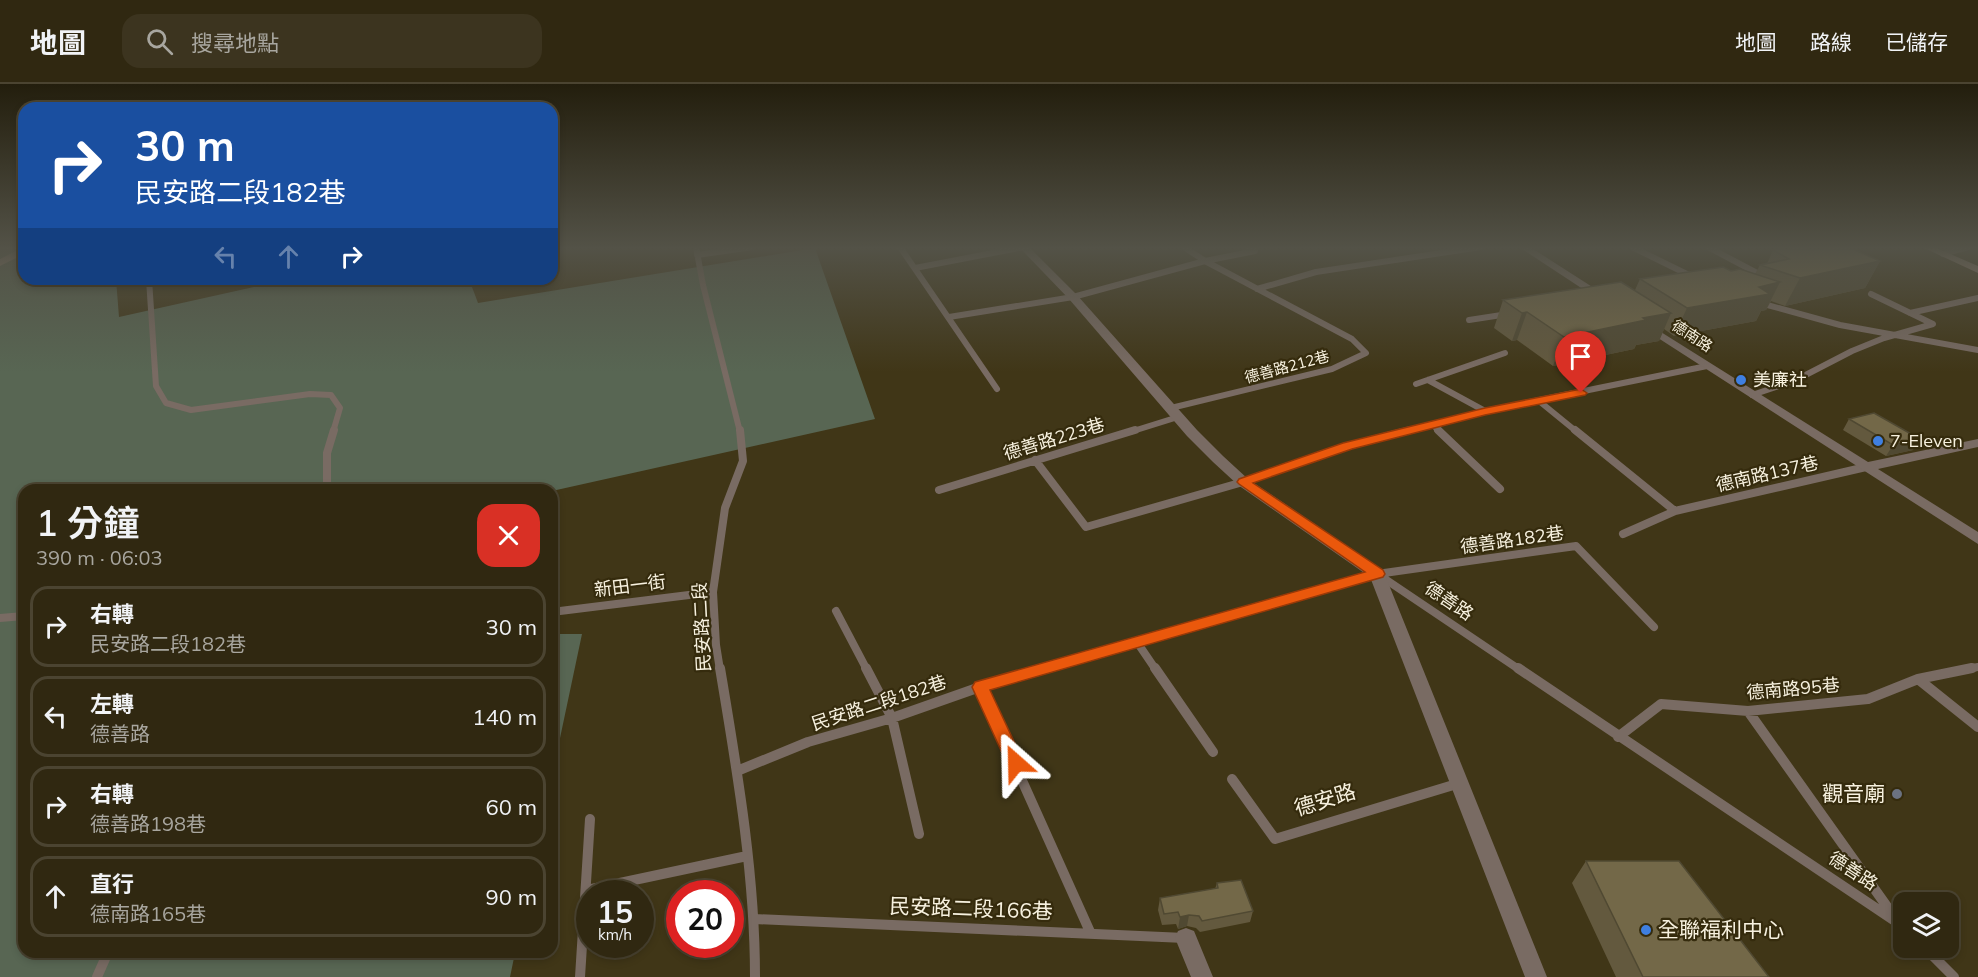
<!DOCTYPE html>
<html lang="zh-TW">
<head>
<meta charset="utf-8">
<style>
	body { margin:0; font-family:Mulish,"Noto Sans TC",sans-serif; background:#3c341f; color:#f1f3f6; height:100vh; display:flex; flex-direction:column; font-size:22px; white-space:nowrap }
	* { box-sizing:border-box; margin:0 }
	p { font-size:20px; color:#a8a69f }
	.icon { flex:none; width:33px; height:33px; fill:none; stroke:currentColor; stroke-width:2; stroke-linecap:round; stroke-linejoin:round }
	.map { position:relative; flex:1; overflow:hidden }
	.details { position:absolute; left:18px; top:400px; width:540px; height:474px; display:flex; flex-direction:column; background:#302811; border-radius:18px; box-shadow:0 3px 9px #0003,0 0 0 2px #4b4431 }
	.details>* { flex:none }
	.guide { position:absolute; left:18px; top:18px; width:540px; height:183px; border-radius:18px; box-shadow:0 3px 9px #0003,0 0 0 2px #4b4431; background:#1a4fa0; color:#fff; overflow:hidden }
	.fabs { position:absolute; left:1893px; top:808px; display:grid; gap:12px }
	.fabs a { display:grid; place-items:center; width:66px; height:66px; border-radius:12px; background:#302811; box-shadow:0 3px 9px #0003,0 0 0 2px #4b4431; font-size:30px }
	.speed { position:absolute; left:576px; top:796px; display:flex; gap:12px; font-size:30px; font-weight:700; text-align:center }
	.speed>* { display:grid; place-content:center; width:78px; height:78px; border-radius:50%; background:#302811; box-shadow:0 3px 9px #0003,0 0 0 2px #4b4431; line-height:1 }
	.speed small { font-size:15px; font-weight:400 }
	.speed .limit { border:9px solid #d22; background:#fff; color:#111 }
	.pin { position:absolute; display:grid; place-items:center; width:51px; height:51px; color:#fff; margin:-62px -26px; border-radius:50% 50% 50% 0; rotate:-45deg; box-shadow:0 0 6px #0007 }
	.pin .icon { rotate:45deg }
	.me { position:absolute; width:66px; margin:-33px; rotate:335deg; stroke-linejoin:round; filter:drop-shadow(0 0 4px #0008) }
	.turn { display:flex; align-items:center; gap:21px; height:126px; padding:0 18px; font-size:27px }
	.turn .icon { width:78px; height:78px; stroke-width:2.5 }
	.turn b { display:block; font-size:42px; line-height:51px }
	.lanes { display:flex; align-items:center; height:57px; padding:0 18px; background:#0003; justify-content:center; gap:30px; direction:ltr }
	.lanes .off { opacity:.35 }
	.round { display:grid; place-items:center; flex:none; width:63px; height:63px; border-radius:18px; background:#3c341f }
	.head { display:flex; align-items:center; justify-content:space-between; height:102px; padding:0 18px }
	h1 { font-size:36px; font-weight:600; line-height:45px }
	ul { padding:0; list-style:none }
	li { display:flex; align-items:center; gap:18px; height:81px; margin:0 12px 9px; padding:0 6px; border:3px solid #4b4431; border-radius:18px }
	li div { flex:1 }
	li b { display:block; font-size:22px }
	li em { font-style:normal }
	header { display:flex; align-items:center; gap:36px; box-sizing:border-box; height:84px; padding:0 30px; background:#302811; border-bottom:2px solid #4b4431 }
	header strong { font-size:28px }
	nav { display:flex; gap:33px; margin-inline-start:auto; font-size:21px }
	.search { width:420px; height:54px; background:#3c341f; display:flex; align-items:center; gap:15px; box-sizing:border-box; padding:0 21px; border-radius:18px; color:#a8a69f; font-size:22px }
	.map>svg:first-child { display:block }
	.green { fill:#586653 }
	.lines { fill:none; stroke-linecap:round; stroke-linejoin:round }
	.lane-far2 { stroke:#796b63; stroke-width:6 }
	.lane-far1 { stroke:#796b63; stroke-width:8 }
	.lane { stroke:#796b63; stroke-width:10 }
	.street { fill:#796b63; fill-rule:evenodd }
	.secondary { fill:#9e877b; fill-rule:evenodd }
	.wall { fill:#63593e }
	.shaded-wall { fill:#504932 }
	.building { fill:#736848; stroke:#504932; stroke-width:1.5 }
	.route { fill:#ea580c; stroke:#983908; stroke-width:1.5 }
	.shop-dot { fill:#3f7fe0; stroke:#352b0d; stroke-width:2 }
	.worship-dot { fill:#6b7280; stroke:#352b0d; stroke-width:2 }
	.labels { text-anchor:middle; stroke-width:4.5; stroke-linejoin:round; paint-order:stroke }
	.far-street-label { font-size:15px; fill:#f7f1df; stroke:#352b0d }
	.poi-label { font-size:18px; fill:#f7f1df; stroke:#352b0d; text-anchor:start }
	.street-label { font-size:18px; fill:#f7f1df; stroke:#352b0d }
	.near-poi-label { font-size:21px; fill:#f7f1df; stroke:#352b0d; text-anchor:end }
	.near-street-label { font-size:21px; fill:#f7f1df; stroke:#352b0d }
</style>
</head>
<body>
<header>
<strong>地圖</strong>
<div class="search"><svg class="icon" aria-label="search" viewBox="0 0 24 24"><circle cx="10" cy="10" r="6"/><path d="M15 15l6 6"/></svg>搜尋地點</div>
<nav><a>地圖</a><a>路線</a><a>已儲存</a></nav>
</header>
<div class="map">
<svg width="1978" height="893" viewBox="0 0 1978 893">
	<rect width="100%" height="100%" fill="#403617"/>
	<path class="green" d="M0 163H24V195H116L119 233 290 195H469L478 219 815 164 875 335 552 407 24 406V868L515 869 510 893H0Z
		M552 550H582L552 692Z"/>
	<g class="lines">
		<path class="lane-far2" d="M696 163 703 201 740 348
			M900 163 997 305
			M1632 163 1693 193
			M1708 163 1757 189
			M1943 170 1968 163
			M697 171 753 163
			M915 184 1024 163
			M149 195 156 302 166 319 191 326 310 310 331 311 340 324 333 348
			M1257 205 1316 188 1481 163
			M1760 219 1840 241 1978 266
			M1910 229 1978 214
			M949 233 1073 213 1205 177 1255 167 1249 163
			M1469 236 1508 230
			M1428 296 1485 327
			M1416 300 1505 269
			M1752 311 1794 297 1852 267 1884 254 1933 240 1871 210
			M1539 317 1577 348
			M1171 324 1332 285 1366 269 1352 255 1205 177 1184 163
			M1433 341 1440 348
			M1130 348 1178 333
			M1405 348 1485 327 1707 282"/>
		<path class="lane-far1" d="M1438 346 1500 405
			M1575 346 1675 427
			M1035 376 1086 443 1243 398 1348 362 1410 346
			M327 406V369L334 346
			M939 406 1135 346
			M1623 450 1675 427 1866 383
			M1379 491 1520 586
			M836 527 867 586
			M552 528 713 508
			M0 534 24 532
			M1137 558 1156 586
			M720 586 716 561 713 508 725 424 743 377 740 346
			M1040 586 1377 490 1576 462 1654 543
			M1964 586 1978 583"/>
		<path class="lane" d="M720 584C737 686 755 789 755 893
			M866 584 892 634 919 750
			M1155 584 1213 668
			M1518 584 1904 843
			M1918 595 1978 643
			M980 603 1091 850
			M1748 627 1893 831
			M1618 653 1661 620 1748 627 1868 615 1918 595 1972 584
			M737 687 808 658 892 634 980 603 1046 584
			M1232 695 1275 755 1460 699
			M587 806 747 772
			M755 835 1185 854
			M1925 864 1954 893
			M97 893 108 868
			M580 893 590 735"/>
		<path class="street" d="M1019 163H1029L1077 211 1197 346 1223 372 1248 395 1383 486 1547 893H1525L1370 493 1238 401 1213 378 1187 352 1069 215Z
			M1519 163H1530L1608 213 1602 216 1598 215Z
			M1645 238 1868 378 1978 355V363L1878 385 1978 448V460L1641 243 1639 241Z
			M1186 844 1194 847 1213 893H1191L1175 854 1178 847Z"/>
		<path class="secondary" d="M24 163V170L0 182V175Z
			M1922 163H1934L1978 182V189Z"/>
	</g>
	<path class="wall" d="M1773 166H1812L1880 177 1865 204 1785 222 1771 217 1766 226 1761 227 1756 237 1674 252 1664 245 1659 257 1636 261 1634 265 1553 282 1517 256 1512 257 1494 244 1503 216 1635 206 1640 195 1731 187 1755 190 1760 181 1767 180Z
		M1849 335 1913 366 1886 372 1843 346Z
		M1586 777 1769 893H1616L1572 799Z
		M1217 799 1253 827 1250 838 1200 848 1196 844 1187 842 1178 845 1176 840 1162 841 1158 826 1160 814 1215 805Z"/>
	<path class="shaded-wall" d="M1880 177 1865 204 1785 222 1800 194Z
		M1780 198 1766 226 1761 227 1756 237 1674 252 1687 224 1759 203Z
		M1527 228 1517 256 1512 257 1522 229Z
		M1671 229 1659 257 1636 261 1634 265 1553 282 1564 253 1643 234Z
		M1920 355 1913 366 1886 372 1893 361Z
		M1189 831 1187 842 1178 845 1180 833Z"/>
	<path class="building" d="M1796 163H1805L1812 166 1831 163H1848L1880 177 1800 194 1760 181 1789 175 1773 166Z
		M1723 183 1731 187 1740 185 1780 198 1759 203 1770 210 1687 224 1640 195Z
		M1621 198 1671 229 1643 234 1646 236 1564 253 1527 228 1522 229 1503 216Z
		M1874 329 1920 355 1893 361 1849 335Z
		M1586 777H1679L1769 893H1643Z
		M1241 796 1253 827 1202 837 1199 832 1189 831 1180 833 1178 828 1164 830 1160 814 1218 804 1217 799Z"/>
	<linearGradient id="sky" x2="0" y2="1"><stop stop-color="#231e0d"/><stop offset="0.57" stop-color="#535247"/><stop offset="1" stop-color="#535247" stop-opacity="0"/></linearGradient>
	<rect width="1978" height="288" fill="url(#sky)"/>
	<path class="route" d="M1581 305 1587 309 1585 311 1485 331 1352 365 1253 399 1383 486 1385 490 1383 493 990 606 1024 679 1022 684 1016 686 1009 684 972 603 975 598 1365 488 1239 400 1237 398 1239 395 1343 359 1485 324Z"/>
	<g class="shop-dot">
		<circle cx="1741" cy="296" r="6"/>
		<circle cx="1878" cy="357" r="6"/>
		<circle cx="1646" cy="846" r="6"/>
	</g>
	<circle class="worship-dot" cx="1897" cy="710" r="6"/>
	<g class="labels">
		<g class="far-street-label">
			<text transform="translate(1692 252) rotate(33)" y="5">德南路</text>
			<text transform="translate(1287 283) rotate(-15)" y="5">德善路212巷</text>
		</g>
		<g class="poi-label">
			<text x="1753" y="302">美廉社</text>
			<text x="1890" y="363">7-Eleven</text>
		</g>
		<g class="street-label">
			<text transform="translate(1054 355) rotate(-17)" y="6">德善路223巷</text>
			<text transform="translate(1767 390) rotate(-13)" y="6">德南路137巷</text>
			<text transform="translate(1512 456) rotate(-8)" y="6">德善路182巷</text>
			<text transform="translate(630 502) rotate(-7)" y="6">新田一街</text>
			<text transform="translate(1449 517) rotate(34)" y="6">德善路</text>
			<text transform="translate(702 543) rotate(-93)" y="6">民安路二段</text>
			<text transform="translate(1793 605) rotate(-5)" y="6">德南路95巷</text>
			<text transform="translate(879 619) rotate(-18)" y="6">民安路二段182巷</text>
			<text transform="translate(1853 787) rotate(33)" y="6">德善路</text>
		</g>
		<g class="near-poi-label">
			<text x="1885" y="717">觀音廟</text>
			<text x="1658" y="853" text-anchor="start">全聯福利中心</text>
		</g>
		<g class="near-street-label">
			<text transform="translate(1325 716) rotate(-17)" y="7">德安路</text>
			<text transform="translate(971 825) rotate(2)" y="7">民安路二段166巷</text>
		</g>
	</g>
</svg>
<div class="fabs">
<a><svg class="icon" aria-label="layers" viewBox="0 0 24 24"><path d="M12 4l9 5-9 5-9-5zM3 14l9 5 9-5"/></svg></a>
</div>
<div class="speed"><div>15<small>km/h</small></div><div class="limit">20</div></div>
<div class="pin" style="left:1581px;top:309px;background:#d93025"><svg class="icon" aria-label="arrive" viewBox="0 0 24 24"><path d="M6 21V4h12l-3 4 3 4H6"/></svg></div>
<svg class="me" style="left:1016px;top:679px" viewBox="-20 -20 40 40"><path d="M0-17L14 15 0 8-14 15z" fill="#ea580c" stroke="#fff" stroke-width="4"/></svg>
<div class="guide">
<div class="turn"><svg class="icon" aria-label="right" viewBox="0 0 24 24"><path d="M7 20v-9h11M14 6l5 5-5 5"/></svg><div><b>30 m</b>民安路二段182巷</div></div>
<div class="lanes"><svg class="icon off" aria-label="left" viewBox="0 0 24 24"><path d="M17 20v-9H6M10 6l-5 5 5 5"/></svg><svg class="icon off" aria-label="ahead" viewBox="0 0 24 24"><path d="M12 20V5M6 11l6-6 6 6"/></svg><svg class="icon" aria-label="right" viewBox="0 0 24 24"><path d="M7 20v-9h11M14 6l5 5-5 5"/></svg></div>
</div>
<section class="details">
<div class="head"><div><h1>1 分鐘</h1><p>390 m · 06:03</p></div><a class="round" style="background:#d93025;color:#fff"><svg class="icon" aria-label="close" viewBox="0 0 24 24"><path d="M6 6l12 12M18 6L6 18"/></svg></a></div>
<ul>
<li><svg class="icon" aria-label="right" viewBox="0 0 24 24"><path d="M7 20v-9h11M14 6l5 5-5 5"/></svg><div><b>右轉</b><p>民安路二段182巷</p></div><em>30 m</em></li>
<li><svg class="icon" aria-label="left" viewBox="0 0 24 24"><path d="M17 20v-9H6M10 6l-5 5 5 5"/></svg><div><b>左轉</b><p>德善路</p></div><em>140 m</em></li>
<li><svg class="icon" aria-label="right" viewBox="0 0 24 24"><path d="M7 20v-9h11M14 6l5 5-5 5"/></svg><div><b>右轉</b><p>德善路198巷</p></div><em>60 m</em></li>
<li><svg class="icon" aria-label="ahead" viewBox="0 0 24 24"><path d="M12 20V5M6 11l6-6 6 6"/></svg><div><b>直行</b><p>德南路165巷</p></div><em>90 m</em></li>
</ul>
</section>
</div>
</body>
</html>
